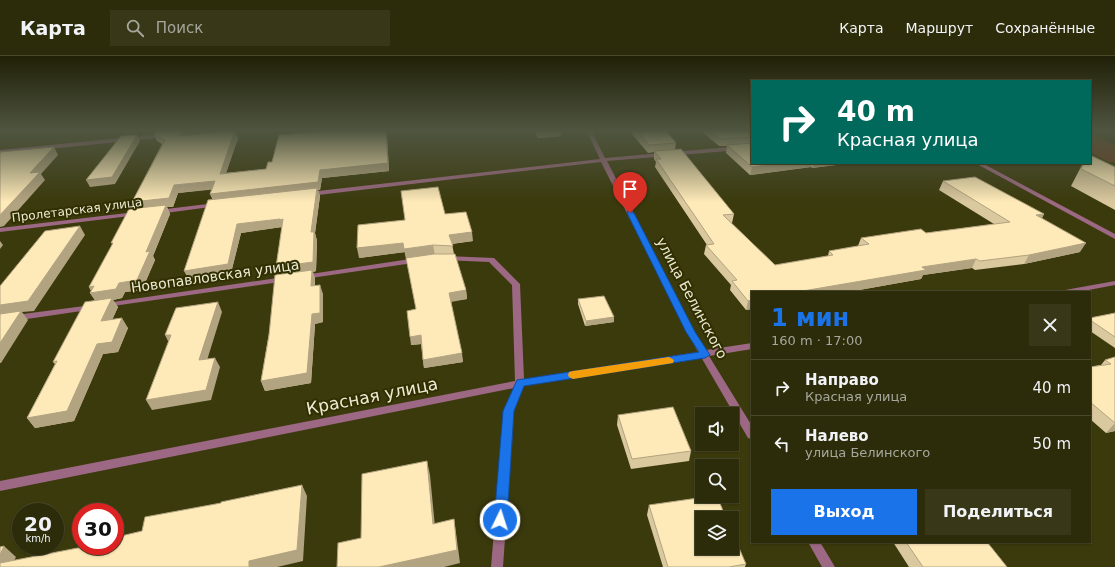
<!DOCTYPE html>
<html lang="ru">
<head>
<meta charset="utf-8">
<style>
	body { margin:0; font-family:"DejaVu Sans",sans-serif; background:#383818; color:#f1f3f6; height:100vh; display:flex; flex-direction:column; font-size:15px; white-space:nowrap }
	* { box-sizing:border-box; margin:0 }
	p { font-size:13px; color:#a6a79c }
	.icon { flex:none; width:22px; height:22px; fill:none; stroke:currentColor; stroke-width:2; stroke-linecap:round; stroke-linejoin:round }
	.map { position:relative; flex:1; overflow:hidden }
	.details { position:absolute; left:751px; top:235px; width:340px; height:252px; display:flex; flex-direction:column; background:#2c2c0a; border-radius:0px; box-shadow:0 1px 3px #0004,0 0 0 1px #48482b }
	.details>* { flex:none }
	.guide { position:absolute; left:751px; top:24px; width:340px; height:84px; border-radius:0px; box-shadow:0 1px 3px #0004,0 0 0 1px #48482b; background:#00695c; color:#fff; overflow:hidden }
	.fabs { position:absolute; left:695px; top:351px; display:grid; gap:8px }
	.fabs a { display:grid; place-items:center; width:44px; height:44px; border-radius:0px; background:#2c2c0a; box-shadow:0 1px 3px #0004,0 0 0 1px #48482b; font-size:20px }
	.speed { position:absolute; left:12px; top:447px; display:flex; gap:8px; font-size:20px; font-weight:700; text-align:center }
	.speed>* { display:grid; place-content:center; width:52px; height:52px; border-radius:50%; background:#2c2c0a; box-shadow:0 1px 3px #0004,0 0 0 1px #48482b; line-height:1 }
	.speed small { font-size:10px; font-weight:400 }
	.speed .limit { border:6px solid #d22; background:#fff; color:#111 }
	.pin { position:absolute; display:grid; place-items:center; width:34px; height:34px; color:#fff; margin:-41px -17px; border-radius:50% 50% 50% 0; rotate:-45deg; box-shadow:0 0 4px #0007 }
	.pin .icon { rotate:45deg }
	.me { position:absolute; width:44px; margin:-22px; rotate:4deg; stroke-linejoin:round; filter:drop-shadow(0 0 3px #0008) }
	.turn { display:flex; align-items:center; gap:14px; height:84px; padding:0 20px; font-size:18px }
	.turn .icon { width:52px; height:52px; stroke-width:2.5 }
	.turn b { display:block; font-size:28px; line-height:34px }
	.round { display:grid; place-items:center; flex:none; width:42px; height:42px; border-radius:0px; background:#383818 }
	.overview { display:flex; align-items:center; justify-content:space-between; height:68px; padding:0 20px }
	h1 { font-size:24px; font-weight:600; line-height:30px; color:#1a73e8 }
	.cta { display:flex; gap:8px; margin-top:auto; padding:8px 20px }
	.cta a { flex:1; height:46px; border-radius:0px; background:#1a73e8; color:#fff; font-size:16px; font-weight:600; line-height:46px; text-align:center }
	.cta a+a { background:#383818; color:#f1f3f6 }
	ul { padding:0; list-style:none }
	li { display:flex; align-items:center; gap:12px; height:56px; padding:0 20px; border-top:1px solid #48482b }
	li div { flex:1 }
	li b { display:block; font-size:15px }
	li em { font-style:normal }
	header { display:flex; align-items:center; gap:24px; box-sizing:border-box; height:56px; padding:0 20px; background:#2c2c0a; border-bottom:1px solid #48482b }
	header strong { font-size:19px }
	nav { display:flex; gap:22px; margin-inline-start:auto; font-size:14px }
	.search { width:280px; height:36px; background:#383818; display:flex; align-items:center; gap:10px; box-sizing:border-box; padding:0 14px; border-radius:0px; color:#a6a79c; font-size:15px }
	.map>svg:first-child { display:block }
	.green { fill:#6f3b20 }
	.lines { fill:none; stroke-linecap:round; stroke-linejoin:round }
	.street { fill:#9c6883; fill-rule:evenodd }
	.wall { fill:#dac89e }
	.shaded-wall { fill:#b2a381 }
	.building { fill:#fee9b8; stroke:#b2a381 }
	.route { fill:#1a73e8; stroke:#114b97 }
	.slow { fill:#f59e0b }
	.labels { text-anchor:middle; stroke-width:4; stroke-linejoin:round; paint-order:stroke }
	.far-street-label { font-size:12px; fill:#ebebd4; stroke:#312f01 }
	.street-label { font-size:14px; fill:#ebebd4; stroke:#312f01 }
	.near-street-label { font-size:17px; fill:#ebebd4; stroke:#312f01 }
</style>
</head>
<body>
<header>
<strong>Карта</strong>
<div class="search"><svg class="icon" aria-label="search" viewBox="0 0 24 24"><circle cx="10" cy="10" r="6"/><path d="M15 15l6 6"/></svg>Поиск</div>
<nav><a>Карта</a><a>Маршрут</a><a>Сохранённые</a></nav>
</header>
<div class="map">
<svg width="1115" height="511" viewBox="0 0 1115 511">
	<rect width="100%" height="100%" fill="#3b3a0d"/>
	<path class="green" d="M1090 77 1115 89V106H1109L1090 96Z"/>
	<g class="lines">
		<path class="street" d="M200 74H218L216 76 0 98V94Z
			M586 74H591L605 102 752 89V93L607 105 695 276 706 294 752 287V293L709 300 752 370V383L748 382 701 301 524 330 514 355 503 511H491L504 355 514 332 0 435V425L515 325 512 229 489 206 443 204 442 202 446 200 494 202 520 228 524 323 698 296 687 276 601 106 309 140 306 138 309 136 600 103Z
			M975 107H982L1115 178V183Z
			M216 147 219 149 218 150 158 158 155 156 158 154Z
			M136 156 139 158 138 159 0 176V172Z
			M417 202H420L421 204 420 206 304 223 300 221 304 219Z
			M284 221H287L288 223 287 225 106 251 102 249 106 247Z
			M1115 225V229L1078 236H1061L1065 234Z
			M92 249 96 251 95 253 0 267V261Z
			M808 486H820L835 511H822Z"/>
	</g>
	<path class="wall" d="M161 74H184H183L185 79 238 82 226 117 266 113 272 106 387 78 389 115 322 122 320 134H318L320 140 315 177 317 185 316 215 313 216 315 223V229L323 238V266L315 268 311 327 265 335 261 325 279 218 276 211 282 171 241 177 231 217 189 224 213 144 210 138 212 133 178 137 173 151H167L170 158 153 200 155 204 142 234 125 236 122 242 113 244 118 251 112 264 128 272 118 296 103 298 74 365 35 372 27 362 55 308 53 306 95 244 90 237 91 235 89 231 135 153 132 146 162 88 157 85 154 78 162 75Z
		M534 74H561V80L538 82Z
		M633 74H665L676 87 675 93 734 158 732 167H731L775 209 828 200 829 195 858 190 861 182 926 177 994 168 939 134 943 125 1044 158 1042 162 1080 196 1024 208 975 214 972 212 923 219 921 223 746 254 730 234 731 229 704 198 706 189H707L655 111 656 106 654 103V96L648 97 632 78Z
		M700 74H752V107H852L812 112 811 111 750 119 726 97 727 90H719Z
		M1083 107H1090L1115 111V154L1071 130Z
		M445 158 473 185 452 188 454 198 466 234 467 243 451 245 463 306 424 312 421 288 411 289 416 253 405 196 359 202 405 164Z
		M578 243 614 266 585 270 578 248Z
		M1115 257V292L1090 275V262Z
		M1115 301V375L1106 377 1090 363V311L1101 309 1105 304Z
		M618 359 691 395 689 405 631 413 617 369Z
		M649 449 746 508 745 511H663L647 459Z
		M893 486H987L1007 511H909Z"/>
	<path class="shaded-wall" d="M161 74H184H183L186 81 162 76Z
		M235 74 238 82 223 126 220 118Z
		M386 74 387 78 389 115 322 122 320 134H318L320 140 315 177 317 185 316 215 313 216 315 223 314 239 280 220 276 211 317 134 214 146 210 138 320 114Z
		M556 74H561V80L538 82V76Z
		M137 79 140 85 115 128 90 131 86 124Z
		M54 91 58 99 41 118 45 124 4 170 0 171V159L30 117Z
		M782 107H812L811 111 750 119 752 111Z
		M814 107H852L812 112Z
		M867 107H878L866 108Z
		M215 125 218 133 178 137 173 151H167L170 158 153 200 155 204 142 234 125 236 122 242 113 244 118 251 107 275 101 265 96 246 90 237 92 236 89 231 119 227 146 196 136 155 132 146 174 129Z
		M1044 158 1039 167 1036 159Z
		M280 163H283L282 171 241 177 231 217 189 224 184 215 237 168Z
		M80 170 85 179 34 255 22 256 28 264 1 307H0V246Z
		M472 176 473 185 450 188 449 179Z
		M0 185 3 189 0 193Z
		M403 187 405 196 359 202 357 192Z
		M1086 187 1080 196 1024 208 1029 199Z
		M433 189 435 199 406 203 404 193Z
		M976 203 972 212 923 219 921 223 848 236H797L922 211Z
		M320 229 323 238V266L315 268 311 327 265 335 261 325 312 258Z
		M466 234 467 243 451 246 449 237Z
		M752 244V253L746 254 748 245Z
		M218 246 222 256 204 314 199 304Z
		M614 261V266L585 270 586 265Z
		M122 262 128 272 118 296 103 298 74 365 35 372 27 362Z
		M165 279H171L170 289Z
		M421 279 422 288 411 289 410 281Z
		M462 297 463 306 424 312 423 304Z
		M215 302 220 311 211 344 152 354 146 344Z
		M1115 367V375L1106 377Z
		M427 405 430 419 436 481 433 468Z
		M302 429 307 440 303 505 277 511H249V505Z
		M454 463 456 477 460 507 444 511H379Z
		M4 490 16 501 11 511H0V499Z"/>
	<path class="building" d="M174 74H182L179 80 235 74 220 118 266 113 268 106H272L279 79 342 74H386L388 107 320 114 318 126 210 138 215 125 174 129 169 142 132 146 165 84 154 78 155 76Z
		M537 74H556L538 76Z
		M637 74H665L676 87 649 89Z
		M710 74H752V81L720 83Z
		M137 79 112 121 86 124 121 80Z
		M752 87V107H782L752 111 727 89Z
		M54 91 30 117 40 116 0 159V96Z
		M681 93 734 158 723 159 775 209 833 199 829 195 869 188 861 182 921 173 926 177 1010 166 943 125 975 121 1044 158 1036 159 1086 187 1029 199 980 205 976 203 922 211 926 214 797 236H752V244L748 245 732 225 737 224 706 189 714 188 656 103H661L654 95Z
		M1090 99 1115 111V130L1081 113 1084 107H1090Z
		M438 131 445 158 466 156 472 176 449 179 453 190 433 189 404 193 403 187 357 192 358 169 405 164 401 135Z
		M317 132 311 176H314L313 206 276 211 283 163 280 164V163L237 168 228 208 184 215 208 144Z
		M166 149 146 196 150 195 137 224 119 227 116 233 90 237 94 230 89 231 113 187H111L129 153Z
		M80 170 28 245 0 249V230L45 175Z
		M434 198H455L466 234 449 237 462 297 423 304 421 279 410 281 407 255 416 253 406 202Z
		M312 214 311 230 320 229V257L312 258 307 317 261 325 269 279 275 219Z
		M604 240 614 261 586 265 578 243Z
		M112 242 101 265 122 262 112 286 97 288 67 355 27 362 57 305 53 306 85 246Z
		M218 246 199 304 215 302 206 334 146 344 171 279H165L176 252Z
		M21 255 0 287V258Z
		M1115 257V281L1090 264V262Z
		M1115 301V367L1090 346V311L1111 308 1105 304Z
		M673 351 691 395 632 403 618 359Z
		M427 405 433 468 454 463 457 494 379 511H337L338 487 361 482 362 418Z
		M302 429 297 494 249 505V511H0V507L88 490H115V485L120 484 121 480 142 475 145 461 221 447V446Z
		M712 440H717L726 462H702V492H732V476L746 508 729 511H668L649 449Z
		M906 486H987L1007 511H923Z
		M4 490 0 499V491Z"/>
	<linearGradient id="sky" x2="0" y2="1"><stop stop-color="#202007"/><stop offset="0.51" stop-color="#4f5540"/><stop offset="1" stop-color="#4f5540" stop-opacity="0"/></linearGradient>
	<rect width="1115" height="146" fill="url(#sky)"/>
	<path class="route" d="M628 155H630L634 157 695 276 710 299 705 302 524 330 514 355 507 464 505 468 500 470 496 468 494 464 503 355 517 324 699 296 686 276 627 157Z"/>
	<path class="slow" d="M669 301 674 304 673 307 573 323 569 321 568 319 569 316 573 315Z"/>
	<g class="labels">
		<g class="far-street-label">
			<text transform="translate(77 154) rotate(-7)" y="4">Пролетарская улица</text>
		</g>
		<g class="street-label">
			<text transform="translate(215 220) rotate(-8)" y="5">Новопавловская улица</text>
			<text transform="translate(692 242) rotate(62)" y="5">улица Белинского</text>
		</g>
		<g class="near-street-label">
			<text transform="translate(372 340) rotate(-11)" y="6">Красная улица</text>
		</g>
	</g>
</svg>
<div class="fabs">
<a><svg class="icon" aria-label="sound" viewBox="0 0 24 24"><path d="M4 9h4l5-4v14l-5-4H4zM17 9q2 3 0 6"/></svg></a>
<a><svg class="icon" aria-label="search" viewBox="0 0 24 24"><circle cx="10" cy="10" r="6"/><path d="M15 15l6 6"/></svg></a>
<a><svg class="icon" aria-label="layers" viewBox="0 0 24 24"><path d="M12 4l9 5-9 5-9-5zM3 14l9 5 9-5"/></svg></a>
</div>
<div class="speed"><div>20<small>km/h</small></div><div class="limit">30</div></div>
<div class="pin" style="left:630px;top:157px;background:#d93025"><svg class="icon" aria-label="arrive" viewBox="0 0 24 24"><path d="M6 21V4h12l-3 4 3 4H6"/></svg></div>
<svg class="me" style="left:500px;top:464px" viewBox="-20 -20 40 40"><circle r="17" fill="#1a73e8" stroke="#fff" stroke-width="3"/><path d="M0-11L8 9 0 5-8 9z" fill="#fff"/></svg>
<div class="guide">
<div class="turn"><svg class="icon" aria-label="right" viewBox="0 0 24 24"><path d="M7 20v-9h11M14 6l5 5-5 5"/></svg><div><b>40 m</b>Красная улица</div></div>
</div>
<section class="details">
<div class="overview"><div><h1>1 мин</h1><p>160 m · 17:00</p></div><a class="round"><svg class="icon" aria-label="close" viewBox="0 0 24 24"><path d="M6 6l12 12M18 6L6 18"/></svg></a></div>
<ul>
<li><svg class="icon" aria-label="right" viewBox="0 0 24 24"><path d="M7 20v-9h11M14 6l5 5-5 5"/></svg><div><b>Направо</b><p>Красная улица</p></div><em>40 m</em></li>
<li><svg class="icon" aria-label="left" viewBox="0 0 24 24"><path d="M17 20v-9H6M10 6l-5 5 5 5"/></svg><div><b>Налево</b><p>улица Белинского</p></div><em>50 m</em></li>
</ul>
<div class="cta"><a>Выход</a><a>Поделиться</a></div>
</section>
</div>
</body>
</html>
